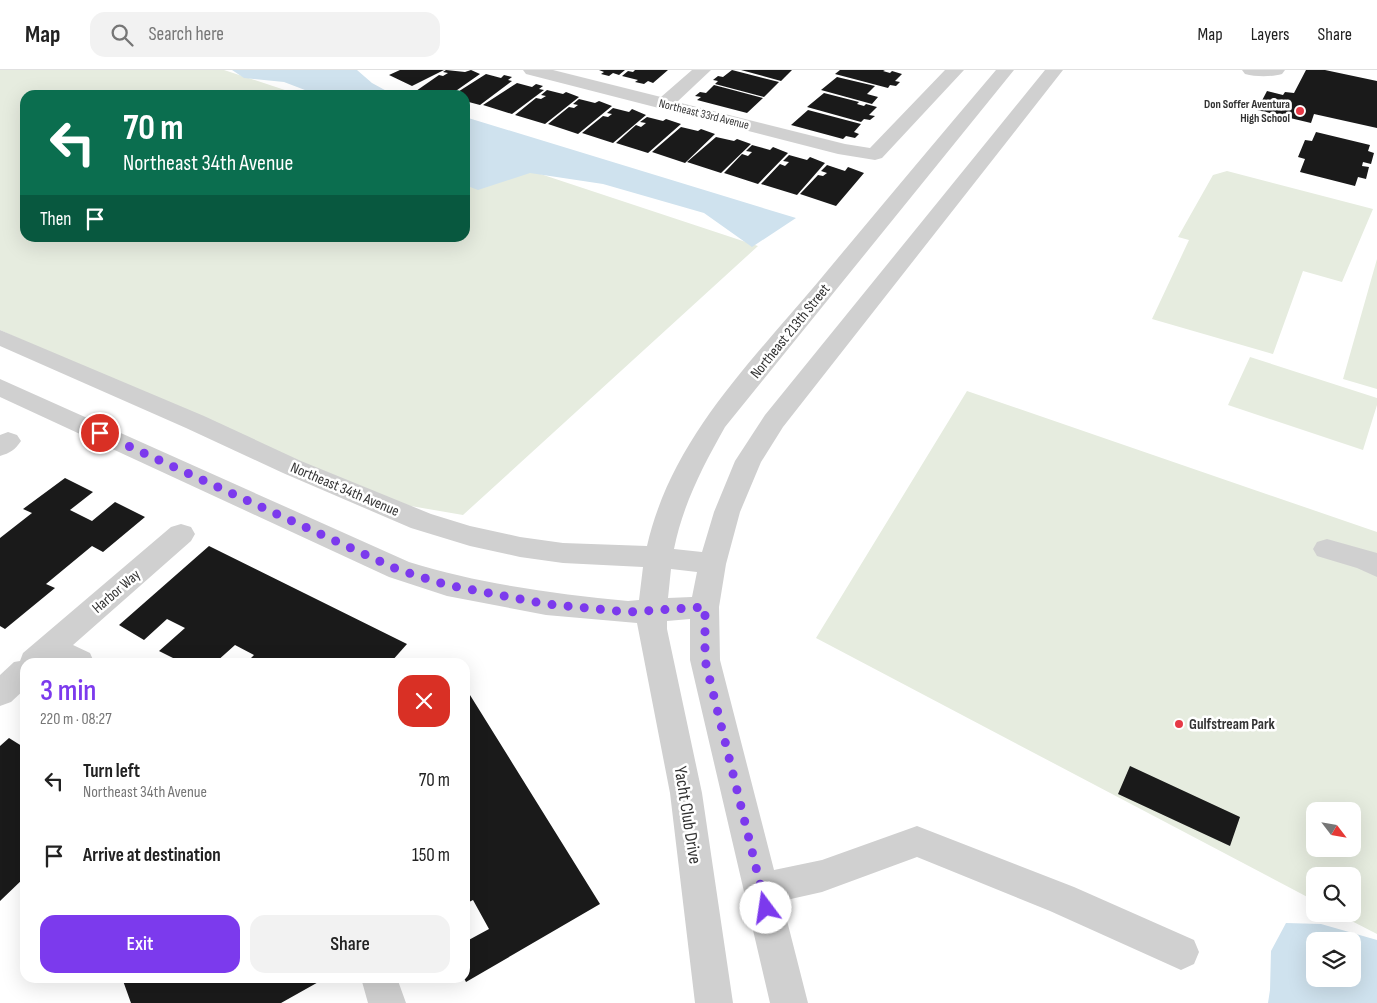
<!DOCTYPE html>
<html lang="en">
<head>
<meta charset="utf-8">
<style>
	body { margin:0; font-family:"Sofia Sans Condensed",sans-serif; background:#f2f2f2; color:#222; height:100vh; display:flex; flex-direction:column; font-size:19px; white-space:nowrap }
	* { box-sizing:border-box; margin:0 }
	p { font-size:16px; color:#767676 }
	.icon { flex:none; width:28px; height:28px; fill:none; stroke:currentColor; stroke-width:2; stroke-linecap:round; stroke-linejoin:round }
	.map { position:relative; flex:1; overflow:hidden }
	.details { position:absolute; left:20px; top:588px; width:450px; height:325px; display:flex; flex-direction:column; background:#fff; border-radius:15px; box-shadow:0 5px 20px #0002 }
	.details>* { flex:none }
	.hud { position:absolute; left:20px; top:20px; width:450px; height:152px; border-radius:15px; box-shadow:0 5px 20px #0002; background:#0b6e4f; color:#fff; overflow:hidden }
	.needle { width:32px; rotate:121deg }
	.controls { position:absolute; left:1306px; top:732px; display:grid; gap:10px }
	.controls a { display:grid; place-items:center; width:55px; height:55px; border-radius:10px; background:#fff; box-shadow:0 5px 20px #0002; font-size:25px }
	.pin { position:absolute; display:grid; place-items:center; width:42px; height:42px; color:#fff; margin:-21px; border:2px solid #fff; border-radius:50%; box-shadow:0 1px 5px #0007 }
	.me { position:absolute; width:55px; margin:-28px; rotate:346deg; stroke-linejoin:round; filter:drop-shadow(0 0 4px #0008) }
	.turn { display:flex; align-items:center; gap:18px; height:105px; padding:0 20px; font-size:22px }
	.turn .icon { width:65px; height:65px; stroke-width:2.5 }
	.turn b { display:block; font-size:35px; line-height:42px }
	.then { display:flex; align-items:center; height:48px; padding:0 20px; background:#0003; gap:10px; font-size:19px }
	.round { display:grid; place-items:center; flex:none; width:52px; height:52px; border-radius:15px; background:#f2f2f2 }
	.overview { display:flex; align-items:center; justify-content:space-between; height:85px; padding:0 20px }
	h1 { font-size:30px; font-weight:600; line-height:38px; color:#7c3aed }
	.cta { display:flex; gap:10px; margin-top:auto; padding:10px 20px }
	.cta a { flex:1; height:58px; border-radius:15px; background:#7c3aed; color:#fff; font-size:20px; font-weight:600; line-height:58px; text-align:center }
	.cta a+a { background:#f2f2f2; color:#222 }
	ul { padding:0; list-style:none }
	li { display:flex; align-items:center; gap:15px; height:75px; padding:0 20px }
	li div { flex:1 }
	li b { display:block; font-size:19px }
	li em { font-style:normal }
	header { display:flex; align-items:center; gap:30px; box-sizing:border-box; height:70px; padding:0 25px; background:#fff; border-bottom:1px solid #e0e0e0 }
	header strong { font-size:24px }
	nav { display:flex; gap:28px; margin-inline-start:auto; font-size:18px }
	.search { width:350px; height:45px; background:#f2f2f2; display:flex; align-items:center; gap:12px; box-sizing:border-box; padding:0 18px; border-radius:15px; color:#767676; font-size:19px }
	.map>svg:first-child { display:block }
	.green { fill:#e6ecdf; fill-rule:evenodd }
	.water { fill:#cfe2ee; fill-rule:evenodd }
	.building { fill:#1a1a1a }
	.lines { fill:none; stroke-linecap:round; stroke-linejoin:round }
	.minor { fill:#d0d0d0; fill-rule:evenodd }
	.route { stroke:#7c3aed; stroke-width:9; stroke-dasharray:0 16.2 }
	.poi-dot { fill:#e63946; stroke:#fff; stroke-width:2 }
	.labels { text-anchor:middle; stroke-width:5; stroke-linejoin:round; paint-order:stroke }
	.far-poi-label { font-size:12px; font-weight:bold; fill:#333; stroke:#fff; text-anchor:end }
	.far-street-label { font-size:12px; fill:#333; stroke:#fff }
	.street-label { font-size:15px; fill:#333; stroke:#fff }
	.poi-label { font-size:15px; font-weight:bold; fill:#333; stroke:#fff; text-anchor:start }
	.near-street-label { font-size:18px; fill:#333; stroke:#fff }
</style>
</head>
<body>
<header>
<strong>Map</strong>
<div class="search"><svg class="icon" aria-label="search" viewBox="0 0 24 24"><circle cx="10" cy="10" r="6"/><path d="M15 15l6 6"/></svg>Search here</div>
<nav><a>Map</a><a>Layers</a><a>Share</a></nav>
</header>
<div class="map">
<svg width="1377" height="933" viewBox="0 0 1377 933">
	<rect width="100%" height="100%" fill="#fff"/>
	<path class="green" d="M0 0H224L300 25H25V168H465V79L758 176 463 445 370 429 0 260Z
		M1227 101 1373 139 1342 212 1303 201 1273 284 1152 249 1189 170 1178 167 1213 105Z
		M1377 189V319L1343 309Z
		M1250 287 1377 328V335L1363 380 1228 335Z
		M967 321 1377 462V864L1338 844H1352V806H1315V831L816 568ZM1315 741H1352V779H1315Z"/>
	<path class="water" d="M232 0H357L372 13 394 25H318L284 12 244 8Z
		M465 47 796 148 752 177 704 143 603 114 530 103 478 120 465 115Z
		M1286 853 1321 854 1377 870V933H1268L1270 920 1271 881ZM1315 871H1352V909H1315Z"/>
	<path class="building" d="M400 0H444L412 16 389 5Z
		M446 0 465 2 471 0 480 4 450 25H428L416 21 439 5 443 6 448 3 443 2Z
		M599 0H625L619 5 613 3 609 6 601 4 604 2Z
		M635 0H668L653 13 648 11 644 14 635 12 638 10 622 6 628 1 633 2Z
		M732 0 779 12 764 27 715 14 718 11 713 10 718 6 723 7Z
		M741 0H792L781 11Z
		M840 0H885L883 1 890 3 892 1 902 4 895 11 900 12 896 16 890 15 888 18 835 4Z
		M1306 0H1325L1377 11V58L1314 44 1311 53 1257 40 1267 21 1283 25 1285 22 1294 23Z
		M486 4 501 8 504 5 512 7 508 10 512 11 480 35 465 31V25H453Z
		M837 7 875 16 867 24 878 27 872 34 821 20Z
		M517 13 532 17 536 14 543 16 539 19 544 20 512 44 483 35Z
		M714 15 763 28 747 43 697 30 701 27 695 26 700 22 706 23Z
		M547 20 563 24 566 22 579 27 545 54 515 45 536 28 541 29 546 26 541 25Z
		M824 23 859 32 857 34 864 36 866 34 877 37 869 45 875 46 870 50 864 49 861 52 807 37Z
		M579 29 595 33 599 31 612 36 578 64 548 54 569 37 574 38 578 35 573 34Z
		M613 38 629 42 632 39 646 45 613 73 582 63 603 46 608 47 612 44 607 43Z
		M808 40 861 54 854 62 859 64 855 68 846 66 843 69 791 55Z
		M647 47 663 51 666 49 681 54 648 83 616 73 636 55 641 57 646 53 640 52Z
		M681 57 698 61 701 59 715 64 685 93 652 82Z
		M1316 62 1370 75 1368 81 1374 83 1371 94 1363 92 1362 96 1369 97 1366 109 1358 107 1355 116 1300 102 1305 89 1298 87 1305 70 1312 71Z
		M716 67 734 71 737 69 751 74 721 103 687 92Z
		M752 75 770 80 773 77 788 83 758 114 724 103 742 84 748 86 752 82 746 81Z
		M789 85 807 90 810 87 825 93 797 125 761 114 780 94 785 96 789 92 783 91Z
		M827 95 845 101 848 97 864 103 836 136 800 124 818 105 823 106 827 103 821 101Z
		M65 408 93 422 70 440 92 451 115 432 145 447 103 482 92 476 46 514 55 518 5 559 0 556V468L32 443 23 439Z
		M209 476 407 574 391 592H247L254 585 235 575 216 592H181L159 581 185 558 167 549 144 570 119 555Z
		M465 617 600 834 466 912 464 908 465 872 489 859 473 830 465 834Z
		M9 668 25 678V807L0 831V676Z
		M1130 696 1240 747 1230 776 1118 724Z
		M122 908H322V910L281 933H131Z"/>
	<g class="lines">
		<path class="minor" d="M523 0H553L661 27 692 0H711L677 32 845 74 870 78 945 0H964L882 88 875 90 838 84 526 4Z
			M996 0H1014L725 357C703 396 683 434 674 479L702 482 714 442 735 391 765 345 1045 0H1063L783 357 761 392 740 442 726 494 719 537 720 590 774 800 822 790 917 756 1074 817 1194 870 1199 882 1194 894 1181 900 1050 841 917 787 822 822 782 831 808 933H770L690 590V549L667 551V559L702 723 733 933H695L670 723 637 553 546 545 447 526 389 507 0 327V309L409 492C480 514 554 524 628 531L639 530 643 497 563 493 520 487 470 476 411 458 283 403 186 358 0 276V260L204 346 301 391 431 444 470 456 520 467 563 473 647 476C671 370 750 293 818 212 877 141 936 71 996 0ZM671 499 697 502 692 527 668 528Z
			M1242 0H1285L1282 4C1271 7 1256 7 1245 4Z
			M8 362 17 365 21 371C15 380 10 383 0 386V365Z
			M181 454 191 457 195 464 191 471 73 575 90 583 94 592H25V619L11 632 0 636V605L14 592 20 591 23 583 171 457Z
			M1327 469 1377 483V507L1357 498 1317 486 1313 479 1317 472Z
			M361 908H397L406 933H368Z"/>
	</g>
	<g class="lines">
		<path class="route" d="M100 363 399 500 447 515 546 534 628 542 705 537V590L766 838"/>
	</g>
	<g class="poi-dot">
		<circle cx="1300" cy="41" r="5"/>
		<circle cx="1179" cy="654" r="5"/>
	</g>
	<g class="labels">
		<g class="far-poi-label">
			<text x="1290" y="38">Don Soffer Aventura<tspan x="1290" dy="14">High School</tspan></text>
		</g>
		<g class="far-street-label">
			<text transform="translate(704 44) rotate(14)" y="4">Northeast 33rd Avenue</text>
		</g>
		<g class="street-label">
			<text transform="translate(790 261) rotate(-51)" y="5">Northeast 213th Street</text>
			<text transform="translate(345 419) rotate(23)" y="5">Northeast 34th Avenue</text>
			<text transform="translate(116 521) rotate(-41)" y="5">Harbor Way</text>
		</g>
		<g class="poi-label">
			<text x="1189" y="659">Gulfstream Park</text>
		</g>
		<g class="near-street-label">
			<text transform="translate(688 745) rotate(81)" y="6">Yacht Club Drive</text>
		</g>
	</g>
</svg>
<div class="controls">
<a><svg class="needle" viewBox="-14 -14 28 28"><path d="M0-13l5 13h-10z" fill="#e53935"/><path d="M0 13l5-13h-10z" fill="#767676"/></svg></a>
<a><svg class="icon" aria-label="search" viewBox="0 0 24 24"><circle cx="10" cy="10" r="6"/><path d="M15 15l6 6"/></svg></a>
<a><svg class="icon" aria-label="layers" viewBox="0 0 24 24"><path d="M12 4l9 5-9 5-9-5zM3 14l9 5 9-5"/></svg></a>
</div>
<div class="pin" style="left:100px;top:363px;background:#d93025"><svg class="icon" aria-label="arrive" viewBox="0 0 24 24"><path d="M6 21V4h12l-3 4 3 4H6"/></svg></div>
<svg class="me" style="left:766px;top:838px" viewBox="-20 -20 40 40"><circle r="19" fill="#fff"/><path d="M0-13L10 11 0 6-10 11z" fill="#7c3aed"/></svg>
<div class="hud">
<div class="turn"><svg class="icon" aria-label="left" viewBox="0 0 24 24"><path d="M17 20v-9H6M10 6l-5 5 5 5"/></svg><div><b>70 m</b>Northeast 34th Avenue</div></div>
<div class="then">Then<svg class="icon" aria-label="arrive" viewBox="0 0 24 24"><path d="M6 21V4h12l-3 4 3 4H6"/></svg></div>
</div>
<section class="details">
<div class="overview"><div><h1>3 min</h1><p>220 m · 08:27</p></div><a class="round" style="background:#d93025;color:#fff"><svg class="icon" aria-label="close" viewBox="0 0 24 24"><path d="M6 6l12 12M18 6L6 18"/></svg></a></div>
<ul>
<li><svg class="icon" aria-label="left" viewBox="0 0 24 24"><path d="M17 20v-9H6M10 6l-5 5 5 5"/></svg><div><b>Turn left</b><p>Northeast 34th Avenue</p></div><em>70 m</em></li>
<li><svg class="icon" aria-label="arrive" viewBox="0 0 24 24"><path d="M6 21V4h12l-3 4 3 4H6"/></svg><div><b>Arrive at destination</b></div><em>150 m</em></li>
</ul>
<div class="cta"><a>Exit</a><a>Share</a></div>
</section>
</div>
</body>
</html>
